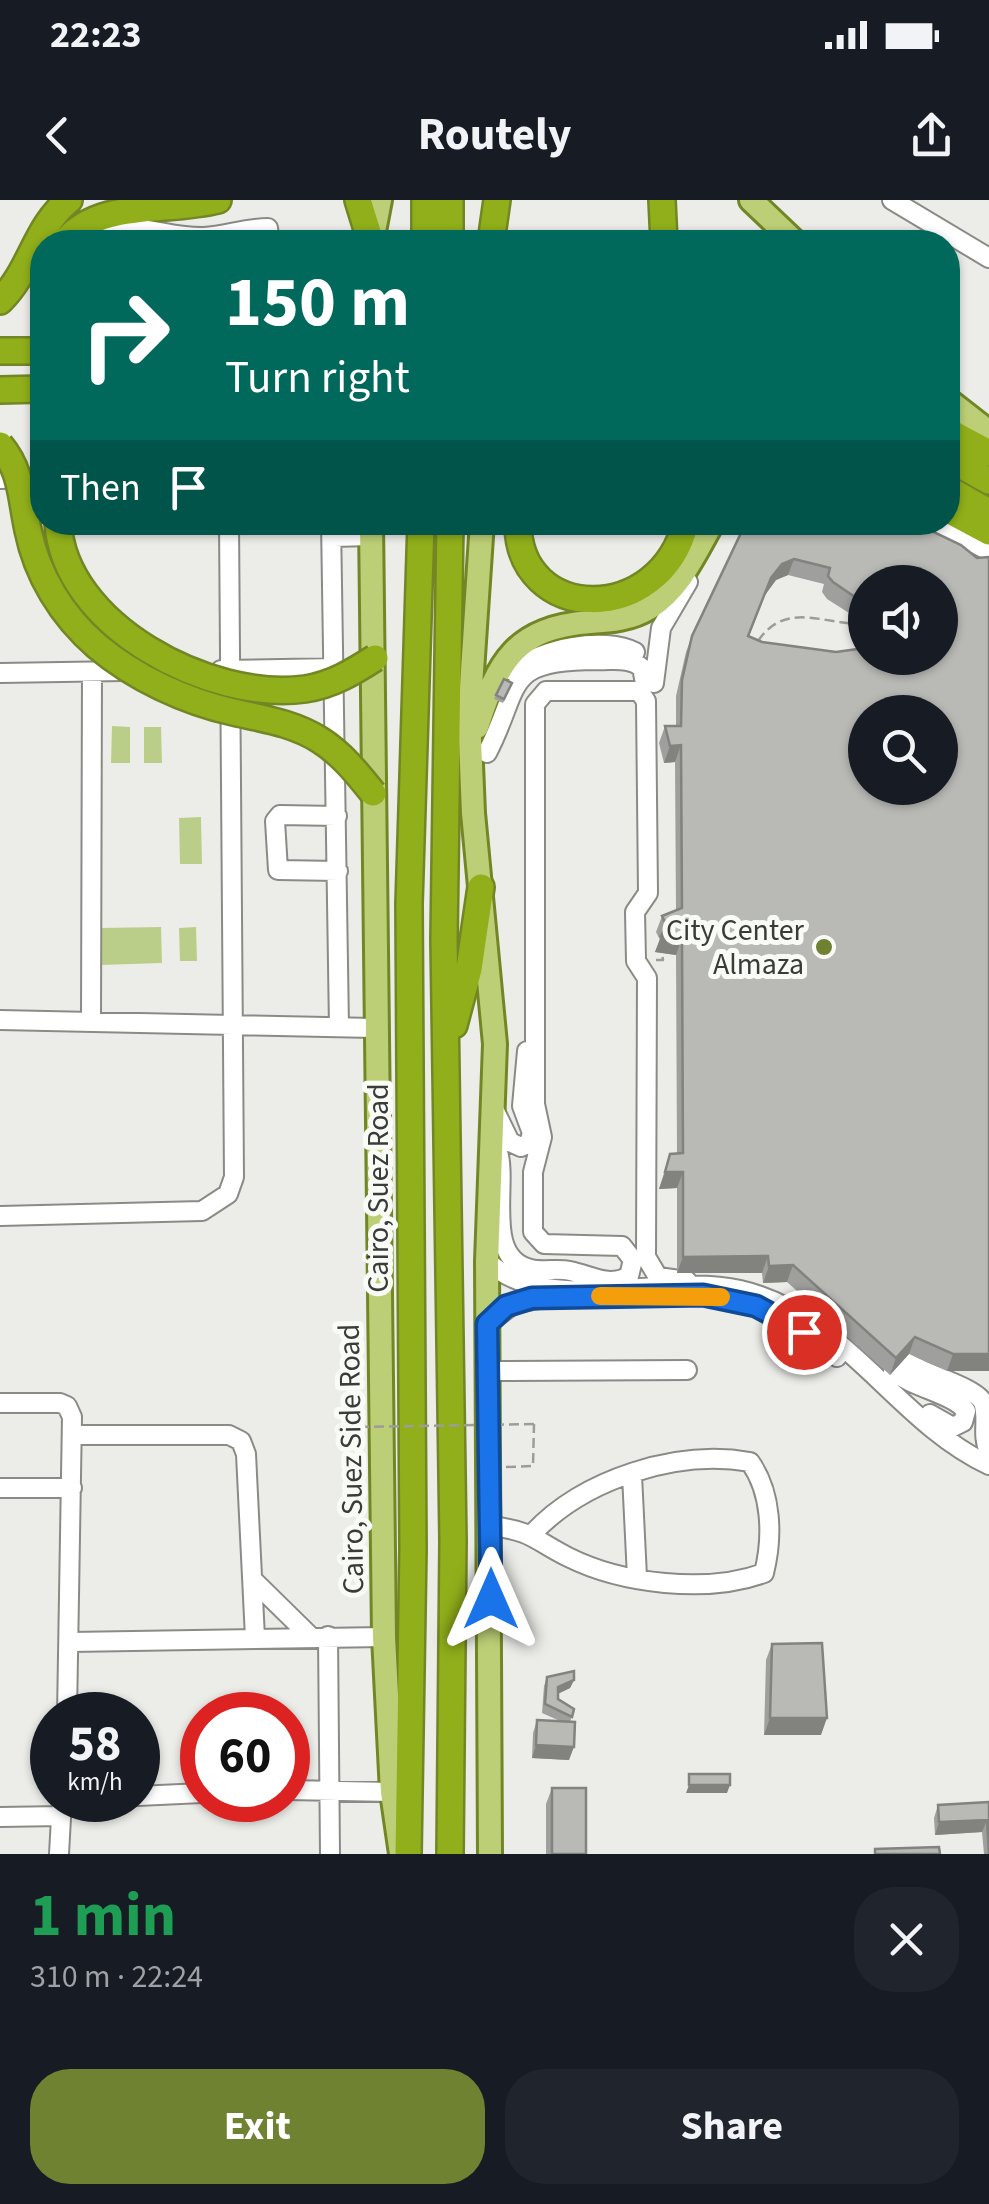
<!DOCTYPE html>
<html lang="en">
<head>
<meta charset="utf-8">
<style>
	body { margin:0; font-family:"Source Sans 3",sans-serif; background:#20242c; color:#f1f3f6; height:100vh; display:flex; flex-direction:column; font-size:38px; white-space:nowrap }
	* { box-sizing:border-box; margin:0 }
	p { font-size:32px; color:#9ea1a6 }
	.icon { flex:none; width:55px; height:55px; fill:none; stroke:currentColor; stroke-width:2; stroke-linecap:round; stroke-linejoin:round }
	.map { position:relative; height:1654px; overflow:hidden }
	.side { display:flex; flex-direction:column; background:#171b24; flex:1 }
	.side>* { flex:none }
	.top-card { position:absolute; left:30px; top:30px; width:930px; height:305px; border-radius:40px; box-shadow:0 2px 8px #0004; background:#00695c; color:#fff; overflow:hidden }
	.fabs { position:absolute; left:848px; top:365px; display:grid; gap:20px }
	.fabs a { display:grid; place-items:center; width:110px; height:110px; border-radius:50%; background:#171b24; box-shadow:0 2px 8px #0004; font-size:50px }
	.speed { position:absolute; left:30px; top:1492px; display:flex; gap:20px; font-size:50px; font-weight:700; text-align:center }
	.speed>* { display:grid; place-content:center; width:130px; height:130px; border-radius:50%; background:#171b24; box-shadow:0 2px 8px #0004; line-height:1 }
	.speed small { font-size:25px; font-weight:400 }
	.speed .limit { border:15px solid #d22; background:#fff; color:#111 }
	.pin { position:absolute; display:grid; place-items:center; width:85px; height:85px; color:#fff; margin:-42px; border:5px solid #fff; border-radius:50%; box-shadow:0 2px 10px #0007 }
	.me { position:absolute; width:110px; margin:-55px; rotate:0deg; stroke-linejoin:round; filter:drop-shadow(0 0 8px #0008) }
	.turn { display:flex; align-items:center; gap:35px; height:210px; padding:0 30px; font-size:45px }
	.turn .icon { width:130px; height:130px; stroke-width:2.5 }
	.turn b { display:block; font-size:70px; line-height:85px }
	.then { display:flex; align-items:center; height:95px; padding:0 30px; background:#0003; gap:20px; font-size:38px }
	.round { display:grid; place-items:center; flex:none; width:105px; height:105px; border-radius:40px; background:#20242c }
	.head { display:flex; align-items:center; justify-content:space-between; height:170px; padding:0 30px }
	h1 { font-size:60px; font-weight:700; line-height:75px; color:#1e9e55 }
	.action { display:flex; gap:20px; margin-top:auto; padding:20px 30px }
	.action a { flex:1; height:115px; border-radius:40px; background:#6e8232; color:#fff; font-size:40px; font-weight:700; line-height:115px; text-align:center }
	.action a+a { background:#20242c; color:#f1f3f6 }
	.status { display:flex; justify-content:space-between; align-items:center; height:70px; padding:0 50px; background:#171b24; direction:ltr }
	.status svg { height:28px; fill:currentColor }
	header { display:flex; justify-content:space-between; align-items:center; height:130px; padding:0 30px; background:#171b24; font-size:45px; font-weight:700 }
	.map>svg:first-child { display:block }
	.green { fill:#bbce89 }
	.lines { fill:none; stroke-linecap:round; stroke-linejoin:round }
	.minor-casing { stroke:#8a8b87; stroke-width:22 }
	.major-casing { stroke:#738625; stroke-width:28 }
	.highway-casing { stroke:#738625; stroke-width:30 }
	.path { stroke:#9c9c9a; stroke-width:2.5; stroke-dasharray:10 5; stroke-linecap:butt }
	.minor { stroke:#fff; stroke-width:18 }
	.major { stroke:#bdcf76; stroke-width:22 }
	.highway { stroke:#91af1a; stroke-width:25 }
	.highway-bridge-casing { stroke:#738625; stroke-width:30; stroke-linecap:butt }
	.path-bridge { stroke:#9c9c9a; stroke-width:2.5; stroke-dasharray:10 5; stroke-linecap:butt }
	.highway-bridge { stroke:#91af1a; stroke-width:25 }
	.wall { fill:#9fa09d; fill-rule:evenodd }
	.shaded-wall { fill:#82827f }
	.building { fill:#b9bab6; stroke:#82827f; stroke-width:2.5; fill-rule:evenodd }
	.route-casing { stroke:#114b97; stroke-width:25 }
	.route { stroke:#1a73e8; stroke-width:18 }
	.slow { stroke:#f59e0b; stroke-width:18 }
	.poi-dot { fill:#6e8232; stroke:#f9fbf6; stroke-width:4 }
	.labels { text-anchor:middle; stroke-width:10; stroke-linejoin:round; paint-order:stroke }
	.poi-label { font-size:30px; fill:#3b3b3a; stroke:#f9fbf6; text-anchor:end }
	.street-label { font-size:30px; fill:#3b3b3a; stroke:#f9fbf6 }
</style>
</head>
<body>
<div class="status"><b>22:23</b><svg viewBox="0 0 49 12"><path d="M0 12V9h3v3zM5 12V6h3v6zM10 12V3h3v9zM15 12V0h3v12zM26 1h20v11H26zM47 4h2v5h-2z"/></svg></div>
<header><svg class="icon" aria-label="back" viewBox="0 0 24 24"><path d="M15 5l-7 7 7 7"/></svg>Routely<svg class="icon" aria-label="share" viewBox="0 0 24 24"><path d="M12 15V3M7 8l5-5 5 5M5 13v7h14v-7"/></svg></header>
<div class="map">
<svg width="989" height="1654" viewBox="0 0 989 1654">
	<rect width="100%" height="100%" fill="#ecede9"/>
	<path class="green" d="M112 526 130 527V563H111Z
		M144 527H161L162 563H144Z
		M201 617 202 664H180L179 618Z
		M161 727 162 763 101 765 100 728Z
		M196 727 197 761H180L179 728Z"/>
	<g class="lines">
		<defs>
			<path id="minor" d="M892 0 989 58
				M89 42C122 13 164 39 204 37 225 36 246 28 268 28L270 42
				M0 279 42 278
				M331 322 339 827
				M933 322 989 351
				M334 337 371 336
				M221 470 336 468
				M514 472C538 448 605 436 635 452
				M0 473 185 470
				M654 483 661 428 688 382
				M487 553C522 486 501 460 597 460 613 461 630 457 642 468L645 483
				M337 616 280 615 275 621 278 670 338 671
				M0 820 374 828
				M91 822 92 472
				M494 909 510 942 521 947 529 943 532 933 522 906 527 851
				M498 952C508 985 483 1059 531 1069 544 1072 557 1068 570 1071 591 1075 608 1088 629 1076L633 1060 622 1046 544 1044 533 1032V972L542 937 535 904V504L546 491H639L646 501 648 693 635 712 636 761 647 778 646 1057 658 1077 687 1081
				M0 1016 202 1011 228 994 234 977 229 322
				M487 1061C548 1118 663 1072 740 1090 845 1114 895 1221 989 1265
				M771 1113 837 1157
				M487 1124 515 1103 553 1097
				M904 1160C922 1174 974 1186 983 1202 989 1218 981 1235 989 1251
				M488 1171 687 1170
				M893 1171C913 1188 954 1194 966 1211L963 1222 953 1227 930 1214
				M0 1203H60L67 1206 72 1217 67 1515
				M73 1235H229L241 1241 246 1254 255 1438
				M632 1275 637 1377
				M0 1288H72
				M491 1326C533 1331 534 1340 568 1357 622 1384 707 1394 764 1373 773 1337 772 1293 750 1262 677 1249 584 1279 533 1333
				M255 1382 311 1437
				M328 1436 330 1654
				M71 1442 384 1437
				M288 1590 392 1592
				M138 1596 202 1593
				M0 1617 61 1616
				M59 1654 62 1600"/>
			<path id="major" d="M751 0 795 42
				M372 42 380 0
				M948 200 989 232
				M371 322 384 1437 392 1592 401 1654
				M482 322 469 516 473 613 495 844 487 1061 490 1654
				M477 527C498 461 515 428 590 422 610 421 632 419 649 408 680 389 695 353 713 322"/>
			<path id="highway" d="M358 0 371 42
				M662 0 664 42
				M65 42C98 0 166 13 218 0
				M425 42V0
				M450 42V0
				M491 42 497 0
				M0 101C31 71 35 27 69 0
				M0 151H42
				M0 190 42 189
				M948 231 989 253
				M948 258 989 281
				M948 289 989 312
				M948 310 989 332
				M450 322 444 739 453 1341 450 1654
				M518 322C517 424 661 427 686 322
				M454 825 469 769 481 687
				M408 1654 413 1349 409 704 421 322"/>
		</defs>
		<use href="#minor" class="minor-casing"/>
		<use href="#major" class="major-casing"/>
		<use href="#highway" class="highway-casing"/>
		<path class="path" d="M758 441C786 400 824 425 865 424
			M656 760H663L662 753
			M359 1227V1267H364
			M506 1267 533 1266 534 1224"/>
		<use href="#minor" class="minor"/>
		<use href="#major" class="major"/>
		<use href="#highway" class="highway"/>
		<defs>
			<path id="highway-bridge" d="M0 245C22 271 21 298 28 330 37 375 62 416 97 446 135 478 185 501 233 512 264 519 293 523 320 540 342 554 357 573 373 593
				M58 322C63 426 211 502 305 489 332 485 353 472 375 458"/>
		</defs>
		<use href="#highway-bridge" class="highway-bridge-casing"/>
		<path class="path-bridge" d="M359 1227 534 1224"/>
		<use href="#highway-bridge" class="highway-bridge"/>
	</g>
	<path class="wall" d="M741 333 977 358 989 357V1171H947L909 1154 890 1175 787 1082 763 1083 762 1073H677V988L659 989 670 954 677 953 676 755 655 752 660 740 656 732 662 716 676 710 675 562 664 563 659 543 665 526H676V496L686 452 692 436ZM788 375 824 384 822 392 827 399 849 413 865 418V382H940V458L836 452 762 442 749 436 765 395 776 380Z
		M504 479 512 483 503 503 494 499Z
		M772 1444 821 1535H764L766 1460Z
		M547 1477 574 1480 570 1488 558 1494V1499L574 1509 570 1522 569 1560 532 1558 533 1533 537 1520 560 1521 542 1513 544 1486Z
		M552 1588 586 1654H546V1604Z
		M989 1602V1654H984L982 1632 935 1635 934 1618 938 1605Z"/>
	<path class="shaded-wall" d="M794 359 788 375 776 380 765 395 771 378 782 364Z
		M681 545 675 562 664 563 670 546Z
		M661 736 682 738 676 755 655 752Z
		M665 972H683L677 988 659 989Z
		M768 1056 762 1073H677L683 1057Z
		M793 1065 787 1082 763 1083 769 1066Z
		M915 1137 909 1154 890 1175 896 1158Z
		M953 1154H989V1171H947Z
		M574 1480 570 1488 555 1495 558 1487Z
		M770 1518H827L821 1535H764Z
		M536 1545 574 1547 569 1560 532 1558Z
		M689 1585H730L727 1593H686Z
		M987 1620 982 1632 935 1635 939 1622Z"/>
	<path class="building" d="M749 322H913L961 345 977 358 989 357V1154H953L915 1137 896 1158 793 1065 769 1066 768 1056 683 1057V972H665L670 954 683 953 682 738 661 736 667 726 662 716 682 708 681 545 670 546 665 526H681L682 480 692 436 741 333ZM794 359 830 368 828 376 833 382 855 397 865 400V382H940V458H865V448L836 452 762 442 748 436 771 378 782 364ZM865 512H940V588H865Z
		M504 479 512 483 504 499 496 495Z
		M822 1443 827 1518H770L772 1444Z
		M574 1471V1480L558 1487V1499L574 1509 572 1517 545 1504 547 1477Z
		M537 1520 575 1522 574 1547 536 1545Z
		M689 1574H730V1585H689Z
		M552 1588H586V1654H552Z
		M989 1602V1654L987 1620 939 1622 938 1605Z
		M939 1647 940 1654H875V1649Z"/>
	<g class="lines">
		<defs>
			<path id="route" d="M491 1399 487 1124 506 1106 532 1098 703 1095 756 1106 804 1132"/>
		</defs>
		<use href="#route" class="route-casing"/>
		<use href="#route" class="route"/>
		<path class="slow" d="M600 1096 721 1097"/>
	</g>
	<circle class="poi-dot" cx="824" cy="747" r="10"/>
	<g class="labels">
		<g class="poi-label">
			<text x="804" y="740">City Center<tspan x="804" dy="34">Almaza</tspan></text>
		</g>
		<g class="street-label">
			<text transform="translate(378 988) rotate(-90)" y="10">Cairo, Suez Road</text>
			<text transform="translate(351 1259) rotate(-91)" y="10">Cairo, Suez Side Road</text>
		</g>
	</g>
</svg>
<div class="fabs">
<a><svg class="icon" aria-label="sound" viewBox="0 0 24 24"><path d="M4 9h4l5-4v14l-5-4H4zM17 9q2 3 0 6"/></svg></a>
<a><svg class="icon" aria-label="search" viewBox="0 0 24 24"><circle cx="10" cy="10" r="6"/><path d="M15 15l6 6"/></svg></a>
</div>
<div class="speed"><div>58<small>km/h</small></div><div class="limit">60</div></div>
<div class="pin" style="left:804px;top:1132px;background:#d93025"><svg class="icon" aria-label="arrive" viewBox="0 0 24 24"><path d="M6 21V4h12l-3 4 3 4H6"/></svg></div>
<svg class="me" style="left:491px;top:1399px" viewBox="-20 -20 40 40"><path d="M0-17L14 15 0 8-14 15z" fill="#1a73e8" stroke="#fff" stroke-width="4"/></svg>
<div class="top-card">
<div class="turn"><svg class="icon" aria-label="right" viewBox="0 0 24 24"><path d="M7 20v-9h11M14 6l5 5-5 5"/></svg><div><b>150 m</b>Turn right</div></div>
<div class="then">Then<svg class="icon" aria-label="arrive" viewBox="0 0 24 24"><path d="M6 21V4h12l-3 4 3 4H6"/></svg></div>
</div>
</div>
<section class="side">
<div class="head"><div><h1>1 min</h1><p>310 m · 22:24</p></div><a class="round"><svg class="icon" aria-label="close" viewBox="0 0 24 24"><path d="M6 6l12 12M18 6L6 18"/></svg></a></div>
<div class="action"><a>Exit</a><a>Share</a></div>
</section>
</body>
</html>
